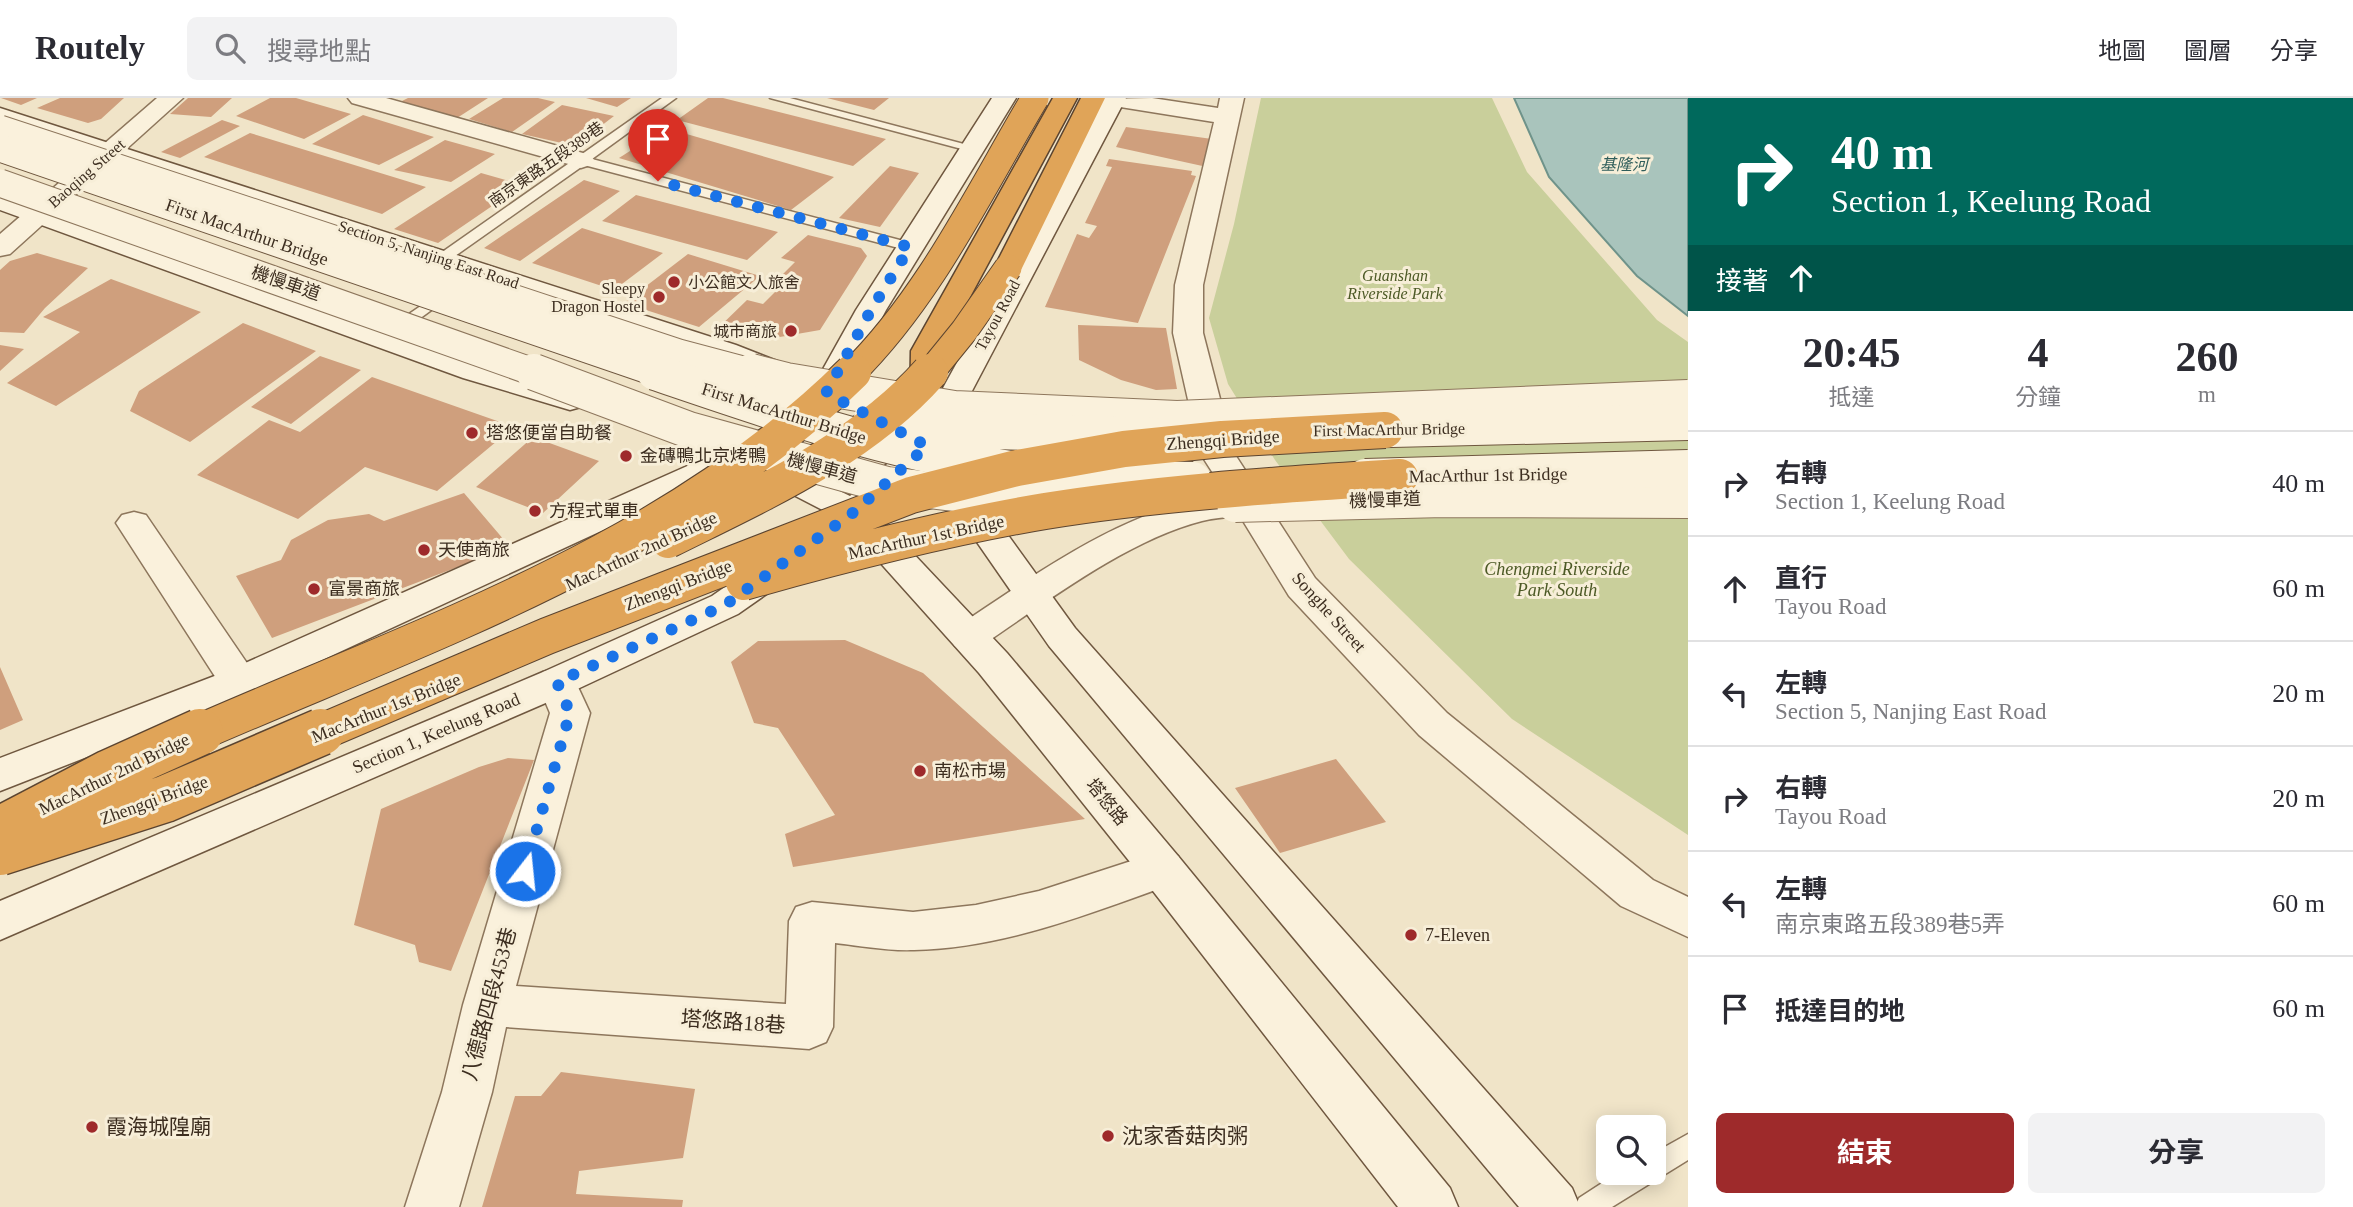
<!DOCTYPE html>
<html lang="zh-TW">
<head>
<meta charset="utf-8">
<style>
	body { margin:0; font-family:"Times New Roman","Noto Sans TC",serif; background:#f2f2f3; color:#2b2b33; height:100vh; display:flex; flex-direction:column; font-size:26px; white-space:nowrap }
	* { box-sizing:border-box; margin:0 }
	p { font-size:23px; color:#7c7c81 }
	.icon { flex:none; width:38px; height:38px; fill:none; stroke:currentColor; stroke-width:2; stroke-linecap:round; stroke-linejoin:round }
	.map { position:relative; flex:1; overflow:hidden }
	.drawer { display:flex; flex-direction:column; background:#fff; width:665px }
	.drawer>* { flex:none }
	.top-card { background:#00695c; color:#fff; overflow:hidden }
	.buttons { position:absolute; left:1596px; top:1017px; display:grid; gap:14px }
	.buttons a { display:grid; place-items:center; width:70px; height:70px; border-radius:10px; background:#fff; box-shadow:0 4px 18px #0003; font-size:35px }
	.pin { position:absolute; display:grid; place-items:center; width:60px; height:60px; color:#fff; margin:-72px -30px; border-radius:50% 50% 50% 0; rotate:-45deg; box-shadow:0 0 7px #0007 }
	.pin .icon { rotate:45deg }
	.me { position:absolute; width:77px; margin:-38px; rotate:16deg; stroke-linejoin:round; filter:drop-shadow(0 0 5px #0008) }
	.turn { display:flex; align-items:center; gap:24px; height:147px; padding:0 28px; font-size:32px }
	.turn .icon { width:91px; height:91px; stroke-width:2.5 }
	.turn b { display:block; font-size:49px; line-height:60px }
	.then { display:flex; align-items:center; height:66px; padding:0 28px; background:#0003; gap:14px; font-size:26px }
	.eta { display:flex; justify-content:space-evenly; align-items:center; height:119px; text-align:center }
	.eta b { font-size:42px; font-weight:700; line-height:49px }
	.button { display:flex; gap:14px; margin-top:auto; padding:14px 28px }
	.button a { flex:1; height:80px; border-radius:10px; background:#9e2a2b; color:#fff; font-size:28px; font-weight:700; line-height:80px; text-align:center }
	.button a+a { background:#f2f2f3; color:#2b2b33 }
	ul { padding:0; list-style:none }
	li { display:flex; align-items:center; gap:21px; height:105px; padding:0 28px; border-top:2px solid #e1e1e2 }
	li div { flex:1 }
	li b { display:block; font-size:26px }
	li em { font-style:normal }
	header { display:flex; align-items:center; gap:42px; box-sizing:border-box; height:98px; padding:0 35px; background:#fff; border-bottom:2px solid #e1e1e2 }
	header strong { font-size:33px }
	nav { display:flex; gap:38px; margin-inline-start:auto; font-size:24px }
	.search { width:490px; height:63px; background:#f2f2f3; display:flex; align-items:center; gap:18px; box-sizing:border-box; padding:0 24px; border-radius:10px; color:#7c7c81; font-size:26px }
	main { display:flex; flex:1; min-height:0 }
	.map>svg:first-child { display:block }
	.green { fill:#c9cf9b }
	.water { fill:#a9c4bc; stroke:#6f938a; stroke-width:2 }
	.building { fill:#cf9f7d }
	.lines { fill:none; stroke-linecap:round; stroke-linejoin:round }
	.lane-casing { stroke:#8d765c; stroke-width:3 }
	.street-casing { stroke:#8d765c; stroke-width:3 }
	.secondary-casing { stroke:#6f573f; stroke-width:3 }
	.highway-casing { stroke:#5b4430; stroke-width:3 }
	.lane { fill:#faf1dc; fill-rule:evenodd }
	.street { fill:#faf1dc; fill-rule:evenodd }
	.secondary { fill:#faf1dc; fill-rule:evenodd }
	.highway { fill:#e0a458; fill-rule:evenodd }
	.street-bridge-far1-casing { stroke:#8d765c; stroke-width:29; stroke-linecap:butt }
	.street-bridge-casing { stroke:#8d765c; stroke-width:38; stroke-linecap:butt }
	.secondary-bridge-far1-casing { stroke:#6f573f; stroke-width:29; stroke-linecap:butt }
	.secondary-bridge-casing { stroke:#6f573f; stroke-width:38; stroke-linecap:butt }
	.highway-bridge-far2-casing { stroke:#5b4430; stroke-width:29; stroke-linecap:butt }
	.highway-bridge-far1-casing { stroke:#5b4430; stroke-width:38; stroke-linecap:butt }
	.highway-bridge-casing { stroke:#5b4430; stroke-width:49; stroke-linecap:butt }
	.street-bridge-far1 { stroke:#faf1dc; stroke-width:27 }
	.street-bridge { stroke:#faf1dc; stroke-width:36 }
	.secondary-bridge-far1 { stroke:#faf1dc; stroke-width:27 }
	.secondary-bridge { stroke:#faf1dc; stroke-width:36 }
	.highway-bridge-far2 { stroke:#e0a458; stroke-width:27 }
	.highway-bridge-far1 { stroke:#e0a458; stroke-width:36 }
	.highway-bridge { stroke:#e0a458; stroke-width:46 }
	.route { stroke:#1a73e8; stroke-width:12; stroke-dasharray:0 21.6 }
	.poi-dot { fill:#9e2a2b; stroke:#f7eed8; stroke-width:2.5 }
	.labels { text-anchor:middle; stroke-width:6; stroke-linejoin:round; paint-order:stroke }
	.far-street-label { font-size:16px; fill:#3d2e20; stroke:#f7eed8 }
	.far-water-label { font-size:16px; font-style:italic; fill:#2f5d5a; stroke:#f7eed8 }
	.far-park-label { font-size:16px; font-style:italic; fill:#4d5a26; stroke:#f7eed8 }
	.far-poi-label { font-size:16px; fill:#3d2e20; stroke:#f7eed8; text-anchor:end }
	.street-label { font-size:18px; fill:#3d2e20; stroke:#f7eed8 }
	.poi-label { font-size:18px; fill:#3d2e20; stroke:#f7eed8; text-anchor:start }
	.park-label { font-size:18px; font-style:italic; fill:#4d5a26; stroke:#f7eed8 }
	.near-street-label { font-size:21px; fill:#3d2e20; stroke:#f7eed8 }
	.near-poi-label { font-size:21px; fill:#3d2e20; stroke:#f7eed8; text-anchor:start }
</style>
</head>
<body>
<header>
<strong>Routely</strong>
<div class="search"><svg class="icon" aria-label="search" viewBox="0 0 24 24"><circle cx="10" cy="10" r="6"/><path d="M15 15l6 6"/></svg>搜尋地點</div>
<nav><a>地圖</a><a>圖層</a><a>分享</a></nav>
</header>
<main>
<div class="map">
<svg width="1688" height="1109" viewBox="0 0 1688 1109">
	<rect width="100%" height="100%" fill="#f0e4c8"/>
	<path class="green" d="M1261 0H1492L1527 74 1657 222 1688 244V737L1512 621 1349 461 1275 362 1228 286 1209 220 1234 126Z"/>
	<path class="water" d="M1514 0H1688V218L1637 178 1549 79Z"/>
	<path class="building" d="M1 0H37L21 7Z
		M60 0H124L101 21 88 25 37 10Z
		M188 0H232L211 19 170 16Z
		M270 0H296L351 16 304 41 236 18Z
		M408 0H488L457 20 400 4Z
		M503 0H538L555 4 512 34 469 21Z
		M586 0H631L617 9Z
		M708 0H723L886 41 853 68 677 22Z
		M827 0H889L874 12Z
		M562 7 614 18 575 48 522 36Z
		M363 17 434 39 379 67 312 46Z
		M222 22 240 28 180 60 161 54Z
		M1126 29 1212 41 1207 69 1116 49Z
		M666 30 834 79 791 112 619 60Z
		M250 35 426 89 382 116 204 59Z
		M445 42 495 56 451 84 394 72Z
		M1109 61 1192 73 1191 77 1196 78 1138 225 1045 209 1077 136 1089 140 1097 128 1085 125 1112 69 1106 68Z
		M890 68 919 75 880 129 839 120Z
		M481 75 523 87 438 145 394 131Z
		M584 82 620 93 520 163 484 150Z
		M636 97 778 134 747 162 602 123Z
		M582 130 663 155 614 192 532 165Z
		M808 137 861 150 867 158 820 232 774 240 712 236 747 202 763 206 790 179 783 176 795 164 781 160Z
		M37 155 88 170 45 210 24 235 0 234V172L10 163Z
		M688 156 760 178 699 229 624 205Z
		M111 181 201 214 56 308 7 285 80 234 43 219Z
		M243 225 316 253 190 344 130 313 139 293Z
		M1078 227 1166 230 1177 291 1156 292 1121 282 1079 262Z
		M0 247 24 251 0 273Z
		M320 258 361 272 291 326 251 309Z
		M372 279 514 329 437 393 365 369 298 421 197 377 269 322 300 334Z
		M533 339 599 363 543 415 476 389Z
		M464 395 510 449 272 540 236 478 281 462 291 442 328 422 369 416 384 423Z
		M845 542 923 575 1085 721 793 769 785 736 835 717 778 630 754 625 731 564 758 543Z
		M0 569 23 622 0 632Z
		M508 660 534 662 451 873 419 864 415 847 354 827 381 711 479 669Z
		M1336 661 1386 724 1280 755 1235 690Z
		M561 974 695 991 683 1060 579 1073 576 1096 683 1102 682 1109H482L515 998H541Z"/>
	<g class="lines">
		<defs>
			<path id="lane" d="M662 0H676L592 61 915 146 917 149 910 153 584 67 448 163H438V157Z
				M770 0H790L979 50 973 54Z
				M447 190 454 194 452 197 400 235H390L388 232 390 229Z
				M1688 1036V1062L1612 1109H1575L1579 1100 1619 1074H1654V1055Z"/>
			<path id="street" d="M157 0H183L10 156 0 158V136Z
				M348 0H386L590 57 594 62 590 67 581 70 572 67 352 5Z
				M1152 0 1218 10 1220 0H1244L1203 187V235L1234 355 1315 480 1447 615 1653 782 1688 799V839L1621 808 1419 637 1289 498 1240 418C1227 419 1214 420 1202 423 1127 442 1045 505 981 548L968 552 955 548 949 539 955 530C1037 476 1126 408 1227 397L1200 355 1173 235 1175 187 1214 24 1114 8 1106 6 1102 1Z
				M134 414 146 417 253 574 259 584 253 594 239 598 225 594 116 425 122 417Z
				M557 570 571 574 590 615 516 888 786 906 789 823 796 809 812 804 913 814 976 807 1039 793 1162 753 1178 758 1184 771 1178 784C1093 814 1006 850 914 852 888 853 861 848 835 845L833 929 826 944 809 951 506 929 492 994 459 1109H405L442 994 463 907 550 615 537 584 543 574Z"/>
			<path id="secondary" d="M992 0H1016L886 212 842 295 828 308 817 311 806 308 801 301 813 289 856 212Z
				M1102 0H1126L943 348 874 414 1007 555 1178 758 1450 1090 1458 1109H1398L1146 784 979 575 842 422 778 389 733 372 253 594 0 693V660L225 574 703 361 698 354 703 347C715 344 717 347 727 347 739 347 742 341 757 345L762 352 757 358 802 375 850 398 914 343Z
				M0 10 736 247 782 265 786 272 782 279 771 281 760 279 714 259 554 205 0 25Z
				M0 95 485 266C508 272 573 283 586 302L581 309 570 312 463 280 0 112Z
				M962 387 974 390 1075 530 1572 1090 1580 1109H1519L1049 548 945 398 950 390Z
				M778 458 791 461 796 470 791 479 738 516 571 594 0 842V803L543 574 712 498 765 461Z"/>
			<path id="highway" d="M1053 0H1077L941 253 942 310 937 317 926 320 915 317 910 310 911 253Z
				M1081 0H1105L1022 170 1018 176 1008 178 998 176 994 170Z"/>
		</defs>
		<use href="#lane" class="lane-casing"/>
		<use href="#street" class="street-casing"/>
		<use href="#secondary" class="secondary-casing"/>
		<use href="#highway" class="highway-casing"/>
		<use href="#lane" class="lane"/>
		<use href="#street" class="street"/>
		<use href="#secondary" class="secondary"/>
		<use href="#highway" class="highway"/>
		<defs>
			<path id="street-bridge-far1" d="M0 31 679 255 758 276
				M0 85 539 276"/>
			<path id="street-bridge" d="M534 274 689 332 887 387 1056 407
				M751 274 786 283 954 311 1177 321 1688 300
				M1235 406 1444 401 1688 402"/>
			<path id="secondary-bridge-far1" d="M0 50 660 276"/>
			<path id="secondary-bridge" d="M655 274C767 312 880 352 997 369 1063 379 1127 381 1193 382
				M872 320 996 333 1154 338
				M1351 332 1688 324
				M1365 379 1688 370"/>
			<path id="highway-bridge-far2" d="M851 276C930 198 979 94 1035 0
				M929 276 964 233 1008 170"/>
			<path id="highway-bridge-far1" d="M668 442C760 396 861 352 930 274
				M744 484C843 456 943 430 1045 413 1162 394 1281 387 1400 379
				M196 636C424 536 672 454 853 274
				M317 636 547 538 911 397 1017 370 1124 351 1222 341 1385 332"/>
			<path id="highway-bridge" d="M0 732 109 675 200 634
				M0 754 165 701 321 634"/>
		</defs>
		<use href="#street-bridge-far1" class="street-bridge-far1-casing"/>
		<use href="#street-bridge" class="street-bridge-casing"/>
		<use href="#secondary-bridge-far1" class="secondary-bridge-far1-casing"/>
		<use href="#secondary-bridge" class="secondary-bridge-casing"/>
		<use href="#highway-bridge-far2" class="highway-bridge-far2-casing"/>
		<use href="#highway-bridge-far1" class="highway-bridge-far1-casing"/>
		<use href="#highway-bridge" class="highway-bridge-casing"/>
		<use href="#street-bridge-far1" class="street-bridge-far1"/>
		<use href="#street-bridge" class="street-bridge"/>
		<use href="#secondary-bridge-far1" class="secondary-bridge-far1"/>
		<use href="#secondary-bridge" class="secondary-bridge"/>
		<use href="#highway-bridge-far2" class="highway-bridge-far2"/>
		<use href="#highway-bridge-far1" class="highway-bridge-far1"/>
		<use href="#highway-bridge" class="highway-bridge"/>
	</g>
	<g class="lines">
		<path class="route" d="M525 773 570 615 557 584 725 507 854 414 927 348 826 295 871 212 910 149 658 83"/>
	</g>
	<g class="poi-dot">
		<circle cx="674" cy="184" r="7"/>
		<circle cx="659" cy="199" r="7"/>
		<circle cx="791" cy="233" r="7"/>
		<circle cx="472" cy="335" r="7"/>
		<circle cx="626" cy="358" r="7"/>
		<circle cx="535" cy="413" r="7"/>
		<circle cx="424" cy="452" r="7"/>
		<circle cx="314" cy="491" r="7"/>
		<circle cx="920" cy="673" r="7"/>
		<circle cx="1411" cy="837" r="7"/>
		<circle cx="92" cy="1029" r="7"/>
		<circle cx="1108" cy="1038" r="7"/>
	</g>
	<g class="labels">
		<g class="far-street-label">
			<text transform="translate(546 66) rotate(-35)" y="6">南京東路五段389巷</text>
			<text transform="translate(86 75) rotate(-41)" y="6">Baoqing Street</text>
			<text transform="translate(429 156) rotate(18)" y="6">Section 5, Nanjing East Road</text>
			<text transform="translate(997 217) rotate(-62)" y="6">Tayou Road</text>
			<text transform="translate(1389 331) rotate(-1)" y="6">First MacArthur Bridge</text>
		</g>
		<g class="far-water-label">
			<text x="1624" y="72">基隆河</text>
		</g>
		<g class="far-park-label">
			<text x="1395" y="183">Guanshan<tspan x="1395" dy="18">Riverside Park</tspan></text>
		</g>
		<g class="far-poi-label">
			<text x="688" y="190" text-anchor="start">小公館文人旅舍</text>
			<text x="645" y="196">Sleepy<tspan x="645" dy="18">Dragon Hostel</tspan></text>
			<text x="777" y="239">城市商旅</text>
		</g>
		<g class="street-label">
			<text transform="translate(247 134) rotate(19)" y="6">First MacArthur Bridge</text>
			<text transform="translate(286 185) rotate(19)" y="6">機慢車道</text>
			<text transform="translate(784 315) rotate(17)" y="6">First MacArthur Bridge</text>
			<text transform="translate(1223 342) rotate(-4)" y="6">Zhengqi Bridge</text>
			<text transform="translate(822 370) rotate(15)" y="6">機慢車道</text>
			<text transform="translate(1488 377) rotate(-1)" y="6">MacArthur 1st Bridge</text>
			<text transform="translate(1385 402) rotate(-2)" y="6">機慢車道</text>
			<text transform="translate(926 439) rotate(-12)" y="6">MacArthur 1st Bridge</text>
			<text transform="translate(641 453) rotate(-25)" y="6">MacArthur 2nd Bridge</text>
			<text transform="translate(678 487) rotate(-21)" y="6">Zhengqi Bridge</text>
			<text transform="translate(1329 514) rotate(48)" y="6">Songhe Street</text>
			<text transform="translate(386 610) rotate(-22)" y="6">MacArthur 1st Bridge</text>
			<text transform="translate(436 635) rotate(-23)" y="6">Section 1, Keelung Road</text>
			<text transform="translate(114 676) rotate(-26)" y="6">MacArthur 2nd Bridge</text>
			<text transform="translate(154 702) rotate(-20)" y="6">Zhengqi Bridge</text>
			<text transform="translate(1107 704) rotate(51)" y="6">塔悠路</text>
		</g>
		<g class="poi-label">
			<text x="486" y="341">塔悠便當自助餐</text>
			<text x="640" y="364">金磚鴨北京烤鴨</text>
			<text x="549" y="419">方程式單車</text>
			<text x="438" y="458">天使商旅</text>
			<text x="328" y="497">富景商旅</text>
			<text x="934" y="679">南松市場</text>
			<text x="1425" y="843">7-Eleven</text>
		</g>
		<g class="park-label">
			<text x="1557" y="477">Chengmei Riverside<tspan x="1557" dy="21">Park South</tspan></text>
		</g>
		<g class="near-street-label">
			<text transform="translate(489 906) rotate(-75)" y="7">八德路四段453巷</text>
			<text transform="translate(733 924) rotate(4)" y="7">塔悠路18巷</text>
		</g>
		<g class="near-poi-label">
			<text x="106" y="1036">霞海城隍廟</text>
			<text x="1122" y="1045">沈家香菇肉粥</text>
		</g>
	</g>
</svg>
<div class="buttons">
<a><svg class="icon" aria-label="search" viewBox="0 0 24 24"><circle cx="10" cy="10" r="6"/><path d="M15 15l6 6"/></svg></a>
</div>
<div class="pin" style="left:658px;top:83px;background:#d93025"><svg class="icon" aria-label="arrive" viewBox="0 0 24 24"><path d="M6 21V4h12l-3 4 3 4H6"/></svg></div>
<svg class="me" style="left:525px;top:773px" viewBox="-20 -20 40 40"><circle r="17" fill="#1a73e8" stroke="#fff" stroke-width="3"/><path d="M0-11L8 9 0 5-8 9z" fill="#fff"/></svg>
</div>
<section class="drawer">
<div class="top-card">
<div class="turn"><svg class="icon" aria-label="right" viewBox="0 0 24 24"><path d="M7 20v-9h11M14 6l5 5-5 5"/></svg><div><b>40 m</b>Section 1, Keelung Road</div></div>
<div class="then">接著<svg class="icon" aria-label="ahead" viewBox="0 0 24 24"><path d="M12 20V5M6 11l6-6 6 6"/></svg></div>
</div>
<div class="eta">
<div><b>20:45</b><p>抵達</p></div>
<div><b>4</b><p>分鐘</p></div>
<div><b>260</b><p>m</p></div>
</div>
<ul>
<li><svg class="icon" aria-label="right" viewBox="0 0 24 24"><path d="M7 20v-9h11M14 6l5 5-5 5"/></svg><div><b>右轉</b><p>Section 1, Keelung Road</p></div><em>40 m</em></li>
<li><svg class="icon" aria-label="ahead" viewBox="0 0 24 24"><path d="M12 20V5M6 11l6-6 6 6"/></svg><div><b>直行</b><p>Tayou Road</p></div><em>60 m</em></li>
<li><svg class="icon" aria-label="left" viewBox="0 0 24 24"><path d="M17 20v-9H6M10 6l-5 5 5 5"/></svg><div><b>左轉</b><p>Section 5, Nanjing East Road</p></div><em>20 m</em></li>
<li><svg class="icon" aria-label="right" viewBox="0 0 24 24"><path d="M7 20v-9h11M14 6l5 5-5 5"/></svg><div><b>右轉</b><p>Tayou Road</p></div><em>20 m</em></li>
<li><svg class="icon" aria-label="left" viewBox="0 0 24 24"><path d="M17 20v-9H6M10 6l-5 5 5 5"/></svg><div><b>左轉</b><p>南京東路五段389巷5弄</p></div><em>60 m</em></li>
<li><svg class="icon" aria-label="arrive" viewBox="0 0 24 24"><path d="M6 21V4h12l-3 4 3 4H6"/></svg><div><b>抵達目的地</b></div><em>60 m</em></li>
</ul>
<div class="button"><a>結束</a><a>分享</a></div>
</section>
</main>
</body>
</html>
